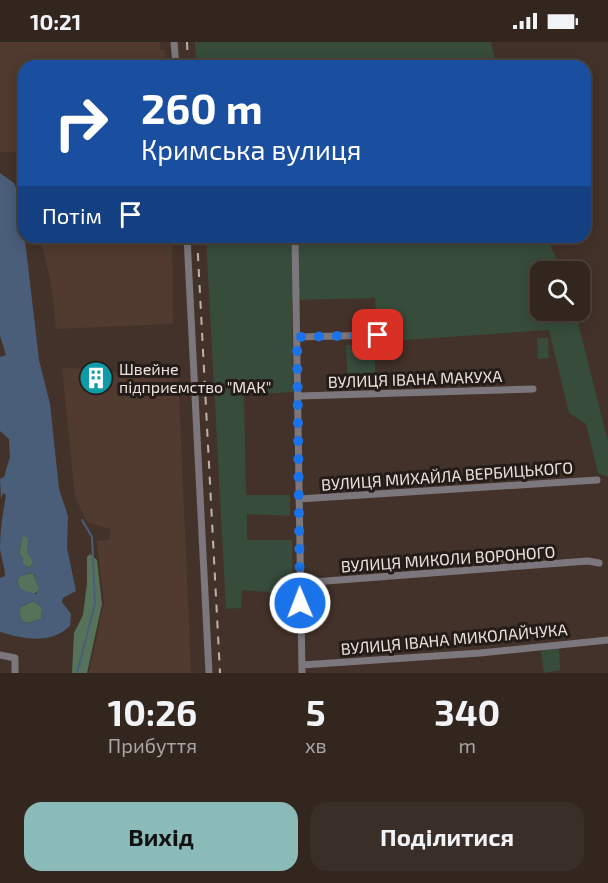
<!DOCTYPE html>
<html lang="uk">
<head>
<meta charset="utf-8">
<style>
	body { margin:0; font-family:"Exo 2",sans-serif; background:#3a2e28; color:#f1f3f6; height:100vh; display:flex; flex-direction:column; font-size:22px; white-space:nowrap }
	* { box-sizing:border-box; margin:0 }
	p { font-size:20px; color:#a8a5a4 }
	.icon { flex:none; width:33px; height:33px; fill:none; stroke:currentColor; stroke-width:2; stroke-linecap:round; stroke-linejoin:round }
	.map { position:relative; height:631px; overflow:hidden }
	.drawer { display:flex; flex-direction:column; background:#32261f; flex:1 }
	.drawer>* { flex:none }
	.banner { position:absolute; left:18px; top:18px; width:573px; height:183px; border-radius:18px; box-shadow:0 3px 15px #0003,0 0 0 2px #4d433d; background:#1a4fa0; color:#fff; overflow:hidden }
	.tools { position:absolute; left:530px; top:219px; display:grid; gap:12px }
	.tools a { display:grid; place-items:center; width:60px; height:60px; border-radius:12px; background:#32261f; box-shadow:0 3px 15px #0003,0 0 0 2px #4d433d; font-size:30px }
	.pin { position:absolute; display:grid; place-items:center; width:51px; height:51px; color:#fff; margin:-26px; border-radius:12px; box-shadow:0 3px 9px #0006 }
	.me { position:absolute; width:66px; margin:-33px; rotate:359deg; stroke-linejoin:round; filter:drop-shadow(0 0 4px #0008) }
	.turn { display:flex; align-items:center; gap:21px; height:126px; padding:0 24px; font-size:27px }
	.turn .icon { width:78px; height:78px; stroke-width:2.5 }
	.turn b { display:block; font-size:42px; line-height:51px }
	.then { display:flex; align-items:center; height:57px; padding:0 24px; background:#0003; gap:12px; font-size:22px }
	.eta { display:flex; justify-content:space-evenly; align-items:center; height:102px; text-align:center }
	.eta b { font-size:36px; font-weight:700; line-height:42px }
	.action { display:flex; gap:12px; margin-top:auto; padding:12px 24px }
	.action a { flex:1; height:69px; border-radius:18px; background:#8bbbb9; color:#111; font-size:24px; font-weight:700; line-height:69px; text-align:center }
	.action a+a { background:#3a2e28; color:#f1f3f6 }
	.status { display:flex; justify-content:space-between; align-items:center; height:42px; padding:0 30px; background:#32261f; direction:ltr }
	.status svg { height:16px; fill:currentColor }
	.map>svg:first-child { display:block }
	.built { fill:#513a2f }
	.green { fill:#374c3b }
	.forest { fill:#56725b }
	.water { fill:#4a5e79; fill-rule:evenodd }
	.lines { fill:none; stroke-linecap:round; stroke-linejoin:round }
	.stream { stroke:#4a5e79; stroke-width:2 }
	.street { stroke:#7c767d; stroke-width:7 }
	.rail { stroke:#beb2ab; stroke-width:2; stroke-dasharray:8 8; stroke-linecap:butt }
	.route { stroke:#1a73e8; stroke-width:10; stroke-dasharray:0 18 }
	.labels { text-anchor:middle; stroke-width:6; stroke-linejoin:round; paint-order:stroke }
	.poi-label { font-size:16px; fill:#ede2dc; stroke:#241c18; text-anchor:start }
	.street-label { font-size:16px; fill:#ede2dc; stroke:#241c18 }
</style>
</head>
<body>
<div class="status"><b>10:21</b><svg viewBox="0 0 49 12"><path d="M0 12V9h3v3zM5 12V6h3v6zM10 12V3h3v9zM15 12V0h3v12zM26 1h20v11H26zM47 4h2v5h-2z"/></svg></div>
<div class="map">
<svg width="608" height="631" viewBox="0 0 608 631">
	<rect width="100%" height="100%" fill="#433229"/>
	<path class="built" d="M0 0H160V8H165L166 24H24V110H0Z
		M40 195H172L173 282 56 287 51 241Z
		M62 326 102 327V331L178 328 191 629 194 631H89L104 561 97 499 110 498V487L87 480 75 455Z"/>
	<path class="green" d="M195 0H491L495 19 506 18 507 24H196Z
		M206 195H546L563 229 540 230V268L575 269 608 399V435L598 431 586 382 569 371 549 288 377 300 375 256 292 258 293 350 244 353 246 453H290V474L247 472V498H292L293 552 242 548 241 566 226 567Z
		M537 296H548L549 316 538 317Z
		M374 302 376 346 348 348 346 303Z
		M559 605 560 628 544 631 541 609Z"/>
	<path class="forest" d="M23 493 28 496 33 520 30 526 23 522V516L19 511Z
		M90 512 97 518 102 562 87 631H72L74 591 83 573 87 541V515Z
		M33 531 40 548 32 553 20 547 17 539 21 533Z
		M34 559 42 566 41 577 27 581 22 579 19 571 21 565Z"/>
	<path class="water" d="M0 131 14 141 20 155 39 318 50 362 59 447 68 474 67 506 76 549 63 556 62 560 71 572 70 584C49 603 25 597 0 590V536L5 534C5 525 1 516 0 506 0 489 3 470 6 453L3 451 1 457 0 437 4 435 10 415 9 397 0 389V315L6 313 0 294ZM23 493 28 496 27 510 33 520 30 526 23 522V516L19 511ZM30 531 34 532 39 548 36 552 20 547 17 539 21 533 24 534ZM34 559 42 566 41 577 27 581 22 579 19 571 21 565Z"/>
	<g class="lines">
		<path class="stream" d="M77 631 95 562 92 495 82 478"/>
		<path class="street" d="M174 0 176 24
			M187 195 209 631
			M295 195 302 631
			M297 295 378 293
			M299 354 533 347
			M299 457 597 438
			M300 541 588 519 599 521
			M0 613 15 616V631
			M302 623 480 611 608 598"/>
		<path class="rail" d="M187 0 188 24
			M197 195 220 631"/>
	</g>
	<g class="lines">
		<path class="route" d="M300 561 297 295 378 293"/>
	</g>
	<defs>
		<symbol id="building-disc" viewBox="-11 -11 22 22"><circle r="9.5" fill="#0f9aa8" stroke="#241c18"/><path d="M-4-6H4V6H1V3H-1V6H-4ZM-2.5-4.3h1.7v1.8h-1.7ZM.8-4.3h1.7v1.8H.8ZM-2.5-1h1.7V.8h-1.7ZM.8-1h1.7V.8H.8Z" fill="#fff"/></symbol>
	</defs>
	<g fill-rule="evenodd">
		<use href="#building-disc" x="77" y="317" width="38" height="38"/>
	</g>
	<g class="labels">
		<g class="poi-label">
			<text x="119" y="333">Швейне<tspan x="119" dy="18">підприємство "МАК"</tspan></text>
		</g>
		<g class="street-label">
			<text transform="translate(415 337) rotate(-2)" y="6">ВУЛИЦЯ ІВАНА МАКУХА</text>
			<text transform="translate(447 434) rotate(-4)" y="6">ВУЛИЦЯ МИХАЙЛА ВЕРБИЦЬКОГО</text>
			<text transform="translate(448 517) rotate(-4)" y="6">ВУЛИЦЯ МИКОЛИ ВОРОНОГО</text>
			<text transform="translate(454 597) rotate(-5)" y="6">ВУЛИЦЯ ІВАНА МИКОЛАЙЧУКА</text>
		</g>
	</g>
</svg>
<div class="tools">
<a><svg class="icon" aria-label="search" viewBox="0 0 24 24"><circle cx="10" cy="10" r="6"/><path d="M15 15l6 6"/></svg></a>
</div>
<div class="pin" style="left:378px;top:293px;background:#d93025"><svg class="icon" aria-label="arrive" viewBox="0 0 24 24"><path d="M6 21V4h12l-3 4 3 4H6"/></svg></div>
<svg class="me" style="left:300px;top:561px" viewBox="-20 -20 40 40"><circle r="17" fill="#1a73e8" stroke="#fff" stroke-width="3"/><path d="M0-11L8 9 0 5-8 9z" fill="#fff"/></svg>
<div class="banner">
<div class="turn"><svg class="icon" aria-label="right" viewBox="0 0 24 24"><path d="M7 20v-9h11M14 6l5 5-5 5"/></svg><div><b>260 m</b>Кримська вулиця</div></div>
<div class="then">Потім<svg class="icon" aria-label="arrive" viewBox="0 0 24 24"><path d="M6 21V4h12l-3 4 3 4H6"/></svg></div>
</div>
</div>
<section class="drawer">
<div class="eta">
<div><b>10:26</b><p>Прибуття</p></div>
<div><b>5</b><p>хв</p></div>
<div><b>340</b><p>m</p></div>
</div>
<div class="action"><a>Вихід</a><a>Поділитися</a></div>
</section>
</body>
</html>
